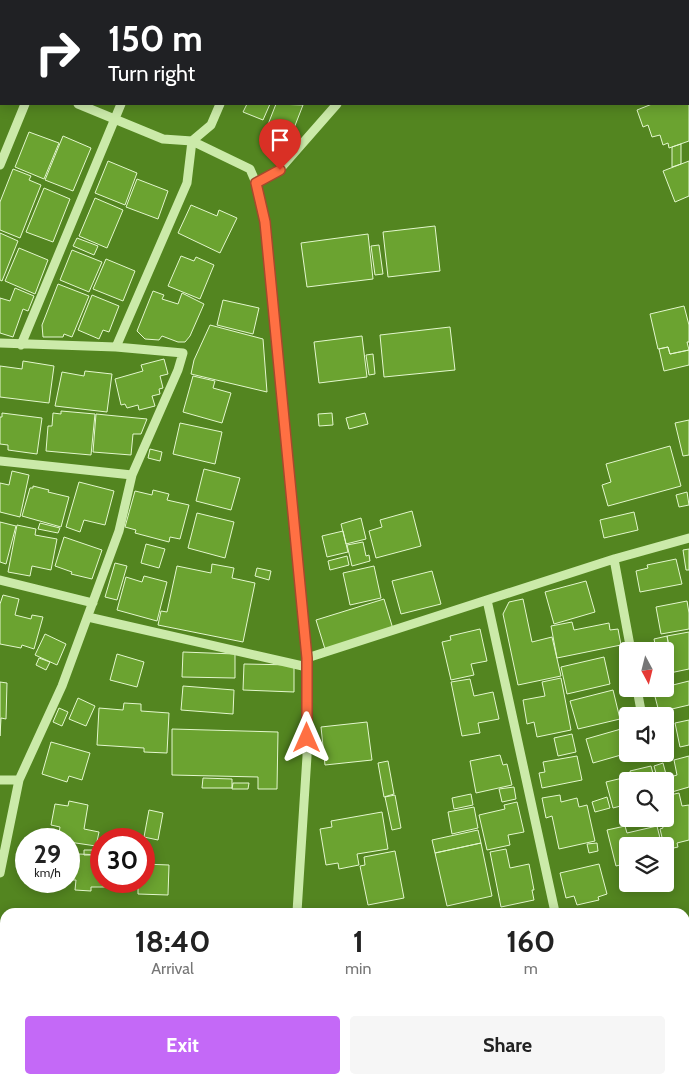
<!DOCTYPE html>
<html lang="en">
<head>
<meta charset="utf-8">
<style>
	body { margin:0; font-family:Cabin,sans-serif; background:#f6f6f6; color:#222; height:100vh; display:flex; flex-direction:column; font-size:19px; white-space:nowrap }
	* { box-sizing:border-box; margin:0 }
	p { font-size:16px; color:#767676 }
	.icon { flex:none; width:28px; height:28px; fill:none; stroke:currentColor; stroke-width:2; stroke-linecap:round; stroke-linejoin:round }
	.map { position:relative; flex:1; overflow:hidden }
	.panel { position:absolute; left:0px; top:908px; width:690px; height:176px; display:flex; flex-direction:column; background:#fff; border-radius:15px 15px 0 0; box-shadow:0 2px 12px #0003 }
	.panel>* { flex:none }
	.guide { position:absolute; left:0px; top:0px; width:690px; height:105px; box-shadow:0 2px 12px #0003; background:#202124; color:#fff; overflow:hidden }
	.needle { width:32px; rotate:173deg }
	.tools { position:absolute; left:619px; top:642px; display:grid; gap:10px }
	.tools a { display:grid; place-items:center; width:55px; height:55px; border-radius:5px; background:#fff; box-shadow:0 2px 12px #0003; font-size:25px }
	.speed { position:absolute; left:15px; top:828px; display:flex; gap:10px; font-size:25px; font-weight:700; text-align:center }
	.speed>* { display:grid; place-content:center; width:65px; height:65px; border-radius:50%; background:#fff; box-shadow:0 2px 12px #0003; line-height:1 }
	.speed small { font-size:12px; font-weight:400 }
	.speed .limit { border:8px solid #d22; background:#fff; color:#111 }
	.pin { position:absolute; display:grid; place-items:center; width:42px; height:42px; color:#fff; margin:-51px -21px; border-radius:50% 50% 50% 0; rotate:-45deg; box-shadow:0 0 5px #0007 }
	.pin .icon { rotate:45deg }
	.me { position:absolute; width:55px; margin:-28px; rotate:0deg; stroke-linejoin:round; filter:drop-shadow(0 0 4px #0008) }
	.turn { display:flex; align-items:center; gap:18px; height:105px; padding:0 25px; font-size:22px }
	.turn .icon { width:65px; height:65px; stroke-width:2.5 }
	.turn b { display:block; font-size:35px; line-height:42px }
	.eta { display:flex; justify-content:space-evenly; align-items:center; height:85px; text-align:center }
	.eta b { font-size:30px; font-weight:800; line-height:35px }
	.button { display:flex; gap:10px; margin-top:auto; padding:10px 25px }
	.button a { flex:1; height:58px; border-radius:5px; background:#c469f7; color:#fff; font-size:20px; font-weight:800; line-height:58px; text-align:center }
	.button a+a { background:#f6f6f6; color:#222 }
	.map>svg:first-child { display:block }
	.building { fill:#6ba330; stroke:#e3f7cd }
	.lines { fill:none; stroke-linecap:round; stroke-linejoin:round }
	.minor { stroke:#cbeaa9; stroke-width:9 }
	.major { stroke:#f4feec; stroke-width:12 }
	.route-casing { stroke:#a6492c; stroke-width:12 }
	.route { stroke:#ff7043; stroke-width:9 }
</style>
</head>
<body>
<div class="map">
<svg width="689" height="1083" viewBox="0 0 689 1083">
	<rect width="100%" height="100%" fill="#538520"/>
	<path class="building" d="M689 92V141L669 148 668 143 663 145 660 135 652 137 648 125 643 127 637 110 652 104H689Z
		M247 104H270L263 120 243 112Z
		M276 104 303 105 289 141 265 132Z
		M29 132 59 143 44 179 15 167Z
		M63 136 91 148 73 191 45 180Z
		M681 144V164L672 167V147Z
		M108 161 137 173 125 205 95 193Z
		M689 161V196L675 202 663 171Z
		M13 169 31 176 29 180 41 185 20 238 0 230V202Z
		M137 179 168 191 158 219 126 207Z
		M44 188 70 199 53 242 26 232Z
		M95 198 123 210 107 248 79 236Z
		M191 205 217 216 219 210 237 218 220 253 178 233Z
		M435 226 440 271 388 277 383 232Z
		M0 233 18 241 2 281 0 280Z
		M368 234 373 279 307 287 301 243Z
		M77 238 98 246 94 255 73 246Z
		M379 245 383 274 375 275 371 246Z
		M19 248 48 260 35 294 5 281Z
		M72 250 102 262 89 292 60 280Z
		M181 256 194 261 196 257 214 265 200 299 168 286Z
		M106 259 135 271 123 301 93 289Z
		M58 284 89 296 72 337 64 334 63 337H43L42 325Z
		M15 288 34 296 28 311 23 309 13 337 0 333V298L10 301Z
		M153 291 164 295 162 299 178 304 182 293 204 304 190 336 185 342H178L162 336 159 340 145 339 137 331Z
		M92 295 119 306 109 332 103 330 99 339 78 330Z
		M223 300 259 308 253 334 217 325Z
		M684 306 689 325V342H687L689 350 670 354 668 347 658 349 650 314Z
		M210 325 263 339 267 392 191 374 194 360Z
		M450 327 455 370 384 377 380 335Z
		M362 336 367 377 319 383 314 342Z
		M668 347 670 354 689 350V365L664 371 659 349Z
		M373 354 375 374 369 375 366 355Z
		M164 359 168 374 160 376 163 388 159 389 160 394 152 396 155 406 139 410 138 405 127 408 125 404 121 405 115 379 143 371 141 365Z
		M23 361 54 366 49 403 0 397V366L22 369Z
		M85 371 112 374 107 412 55 406 62 372 84 376Z
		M193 376 215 381 213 388 231 393 222 423 183 412Z
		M61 411 95 414 91 455 46 451 48 426H52L53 413 61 414Z
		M2 413 42 418 37 454 8 450V445L0 444V417H2Z
		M332 413 333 425 319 426 318 414Z
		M365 413 368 424 349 429 346 418Z
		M96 414 147 419 141 434H133L131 455 93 452Z
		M689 420V455L683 456 675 423Z
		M180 423 222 432 215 464 173 454Z
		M670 446 681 486 608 506 602 485 611 482 606 464Z
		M150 449 162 452 160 461 148 458Z
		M204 469 240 478 231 510 196 501Z
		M12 471 29 475 20 517 0 512V483L9 485Z
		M79 482 114 491 105 525 84 520 80 532 66 527Z
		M33 486 49 490 48 492 69 497 61 527 22 516 30 488H33Z
		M153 490 169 494 167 500 189 505 180 539 170 537 169 542 135 533 136 530 125 527 135 491 152 495Z
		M687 492 689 505 679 507 676 495Z
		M412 511 421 546 376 558 369 531 382 527 380 520Z
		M634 512 638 530 604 538 600 520Z
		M197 513 234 522 225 558 188 548Z
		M361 518 366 539 346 544 341 524Z
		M0 522 16 526 6 564 0 562Z
		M40 523 60 528 58 533 38 529Z
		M17 525 36 529 35 535 57 539 51 570 32 566 30 576 8 572Z
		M343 531 348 552 327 557 322 536Z
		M64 537 102 550 92 579 71 574 72 572 55 566Z
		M363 542 366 556 369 555 370 561 352 566 347 545Z
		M146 544 165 549 159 568 141 563Z
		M689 549V570H686L683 550Z
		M347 556 349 565 330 570 328 561Z
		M676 559 682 584 640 592 636 571 648 568 647 565Z
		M115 563 127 566 117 600 105 597Z
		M212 564 234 568 232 578 255 583 243 642 158 625 161 611 167 612 177 566 211 573Z
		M374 566 381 598 350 605 343 573Z
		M257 568 271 571 269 580 255 576Z
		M432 571 441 604 401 614 392 581Z
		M144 576 167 582 157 621 117 610 126 577 142 582Z
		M586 581 595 612 554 624 545 592Z
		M3 595 19 599 15 615 31 619 32 615 43 617 34 649 22 645 21 648 0 644V604Z
		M384 599 393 629 325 649 316 620Z
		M523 599 532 642 552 637 561 676 518 685 503 614 509 602Z
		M687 601 689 613V629L661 634 656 607Z
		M572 622 574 630 609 623 610 630 618 629 621 645 557 658 551 626Z
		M480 629 487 661 471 664 474 675 451 680 442 642 451 640 450 636Z
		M689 632V669L665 674V651H658V649L669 647 667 636Z
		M45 634 66 644 57 665 35 655Z
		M667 636 669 647 656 649 654 639Z
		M183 652 235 654V678L182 677Z
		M117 654 144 662 137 687 110 680Z
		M604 657 610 684 567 694 561 667Z
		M39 658 50 662 46 670 36 665Z
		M244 664 294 665V692L243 690Z
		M561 678 571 730 537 737 534 722 527 724 523 700 545 696 542 682Z
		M470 679 474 696 493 692 499 719 478 723 480 733 462 736 451 682Z
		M689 681V705L659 712 653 689H665V687Z
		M0 682 7 683 6 719 1 718 0 736Z
		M183 686 234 690 233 714 181 710Z
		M613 690 620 719 578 729 570 701Z
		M78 698 95 706 86 726 69 719Z
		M124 703 141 704V711L169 713 167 753 144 752V748L97 745 99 708 123 710Z
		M59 708 68 712 62 726 53 722Z
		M689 720V745L680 747 675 723Z
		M367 722 372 760 325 765 321 727Z
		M628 727V753L593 763 586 739Z
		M172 729 278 732 277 789H258V777L172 775Z
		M572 734 576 752 558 756 554 738Z
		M51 742 90 753 82 780 69 776 67 782 42 774Z
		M500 755 503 765 507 764 512 785 476 793 470 761Z
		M577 756 582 780 542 788 539 773 545 772 543 762Z
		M689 756V787L665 794V781H658L654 766 663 763 667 778 677 775 674 760Z
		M388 761 394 794 384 797 378 763Z
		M651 766 655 781H628V804L613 808 606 782 631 776 630 771Z
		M203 778 232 779V788H202Z
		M233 783H249L248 789H232Z
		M514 787 516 799 502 802 499 789Z
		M679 793 682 806 689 805V840L677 843 678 847 665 850 660 829 663 828 661 819H665V796Z
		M471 794 473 805 454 809 452 798Z
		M395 795 401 828 392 830 385 797Z
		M560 795 561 802 577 798 579 807 587 805 595 841 559 849 552 816 546 818 542 798Z
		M607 797 610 808 595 812 592 802Z
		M69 801 88 805 84 829 99 832 96 846 69 842V839H58L60 827 51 825 55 804 68 806Z
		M517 802 524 832 508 835 510 845 487 850 479 815 505 809 504 805Z
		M474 807 478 828 452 834 448 812Z
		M149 810 163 813 158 840 144 837Z
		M382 812 388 849 357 854 359 865 339 869 338 863 326 865 320 829 332 827 331 821Z
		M625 826 627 833 657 826 662 846H628V863L616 866 607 830Z
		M478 830 481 843 435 853 432 840Z
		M481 843 492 896 447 906 435 853Z
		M597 843 598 851 589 853 587 844Z
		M506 849 510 868 529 864 534 890H532L534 900 501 907 490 852Z
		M84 850H99V855H84Z
		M395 851 404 898 368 905 360 866 365 865 364 857Z
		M79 854 101 855V881H108V887H91V891L75 890 76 880H72L73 862H79Z
		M144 864 169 865 168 895 138 894V881H144Z
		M599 864 607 894 598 897 599 900 577 905 574 896 566 898 560 873Z
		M0 1056 5 1057V1079H21V1083H0Z
		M24 1079H57V1083H24Z
		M60 1079H91L90 1083H59Z
		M94 1079H139L138 1083H94Z
		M160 1079H206V1083H160Z
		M384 1079H428V1083H385Z
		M479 1079H503V1081L479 1083Z
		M579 1079H638L639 1083H580Z"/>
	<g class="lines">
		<path class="minor" d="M316 0 319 1
			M65 1 66 0
			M163 1V0
			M262 1V0
			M420 1 421 0
			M689 29V28
			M0 73H1
			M78 104 163 139 192 141 250 169 256 183 265 221 307 658V756L297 912
			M0 165 25 104
			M256 183 280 169 337 104
			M0 343 116 347 183 353 178 370 132 475 119 531 62 686 19 780 0 873
			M21 345 121 104
			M116 347 187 183 192 141 211 125 220 104
			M0 461 132 475
			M614 559 631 651
			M0 580 93 603
			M487 600 555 912
			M88 617 307 667
			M307 658 614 559 689 538
			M637 689 642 716
			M0 780H19
			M685 1023 689 1022
			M552 1079 553 1083
			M283 1083 284 1079"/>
		<path class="major" d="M0 938H5
			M685 943 689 942"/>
	</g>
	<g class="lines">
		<defs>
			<path id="route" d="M280 170 256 183 265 222 307 658V738"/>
		</defs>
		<use href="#route" class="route-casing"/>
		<use href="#route" class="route"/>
	</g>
</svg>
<div class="tools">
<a><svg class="needle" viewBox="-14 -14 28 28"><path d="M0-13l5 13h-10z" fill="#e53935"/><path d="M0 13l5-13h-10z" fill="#767676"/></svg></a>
<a><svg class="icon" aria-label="sound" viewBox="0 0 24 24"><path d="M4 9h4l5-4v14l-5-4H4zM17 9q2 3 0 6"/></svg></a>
<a><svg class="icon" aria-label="search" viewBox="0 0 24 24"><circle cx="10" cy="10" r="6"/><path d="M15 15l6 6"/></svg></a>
<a><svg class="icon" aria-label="layers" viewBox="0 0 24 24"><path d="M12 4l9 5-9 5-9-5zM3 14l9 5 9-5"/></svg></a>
</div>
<div class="speed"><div>29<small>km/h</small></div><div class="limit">30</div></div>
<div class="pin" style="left:280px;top:170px;background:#d93025"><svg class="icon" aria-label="arrive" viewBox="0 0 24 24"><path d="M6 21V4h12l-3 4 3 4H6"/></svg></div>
<svg class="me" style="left:307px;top:738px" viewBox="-20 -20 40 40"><path d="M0-17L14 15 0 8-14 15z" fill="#ff7043" stroke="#fff" stroke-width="4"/></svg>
<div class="guide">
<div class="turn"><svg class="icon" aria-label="right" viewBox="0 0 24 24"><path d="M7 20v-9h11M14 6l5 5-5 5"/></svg><div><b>150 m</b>Turn right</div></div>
</div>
<section class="panel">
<div class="eta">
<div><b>18:40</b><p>Arrival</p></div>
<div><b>1</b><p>min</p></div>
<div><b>160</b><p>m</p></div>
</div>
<div class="button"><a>Exit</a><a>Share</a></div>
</section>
</div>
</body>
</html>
